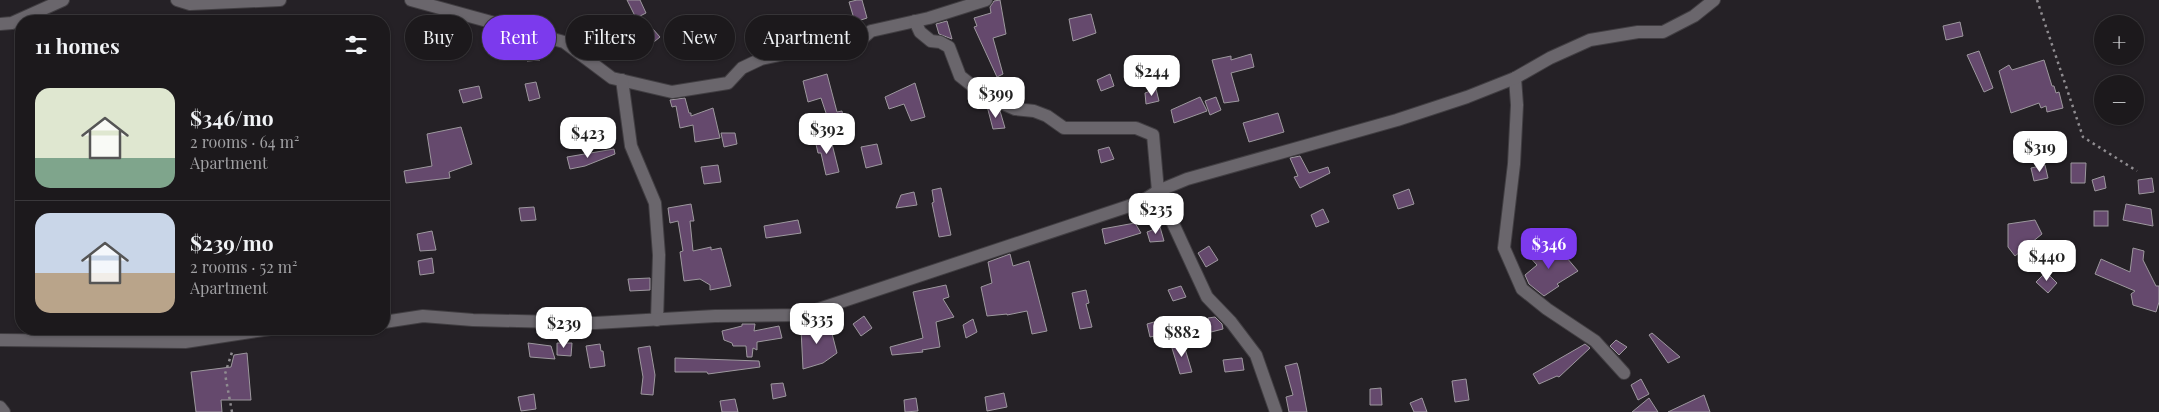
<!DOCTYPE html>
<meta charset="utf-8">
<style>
:root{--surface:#1c191c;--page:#292629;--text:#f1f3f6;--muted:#a0a0a3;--line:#3a383b;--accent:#7c3aed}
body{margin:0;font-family:"Playfair Display",serif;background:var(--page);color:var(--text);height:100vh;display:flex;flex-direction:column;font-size:19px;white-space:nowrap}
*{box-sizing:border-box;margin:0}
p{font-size:16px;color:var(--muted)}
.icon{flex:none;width:28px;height:28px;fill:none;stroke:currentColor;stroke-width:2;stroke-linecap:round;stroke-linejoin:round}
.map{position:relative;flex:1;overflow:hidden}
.side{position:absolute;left:15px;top:15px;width:375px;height:320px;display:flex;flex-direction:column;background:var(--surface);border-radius:20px;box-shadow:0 1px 4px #0004,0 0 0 1px var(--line)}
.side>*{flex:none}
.top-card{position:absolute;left:405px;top:15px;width:475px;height:45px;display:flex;gap:10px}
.controls{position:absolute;left:2094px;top:15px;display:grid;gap:10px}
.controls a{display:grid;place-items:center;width:50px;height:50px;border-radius:50%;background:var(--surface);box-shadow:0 1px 4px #0004,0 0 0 1px var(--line);font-size:25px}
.price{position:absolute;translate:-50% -42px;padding:0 11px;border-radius:10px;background:#fff;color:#222;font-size:16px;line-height:32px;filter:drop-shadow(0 1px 2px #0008)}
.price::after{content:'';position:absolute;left:50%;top:30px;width:15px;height:11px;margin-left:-8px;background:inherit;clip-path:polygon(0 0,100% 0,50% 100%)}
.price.current{background:var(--accent);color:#fff}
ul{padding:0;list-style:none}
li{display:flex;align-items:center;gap:15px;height:125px;padding:0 20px}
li+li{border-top:1px solid var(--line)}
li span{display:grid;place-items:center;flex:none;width:140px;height:100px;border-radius:15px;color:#555}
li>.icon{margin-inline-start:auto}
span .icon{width:60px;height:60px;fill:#fffc;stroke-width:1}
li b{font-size:21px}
h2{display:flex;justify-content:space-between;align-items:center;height:60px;padding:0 20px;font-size:21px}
.tag{padding:0 18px;border-radius:22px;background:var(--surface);box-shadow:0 1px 4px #0004,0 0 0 1px var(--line);font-size:18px;line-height:45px}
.tag.current{background:var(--accent);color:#fff}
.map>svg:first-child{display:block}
</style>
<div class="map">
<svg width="2159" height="412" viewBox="0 0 2159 412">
<rect width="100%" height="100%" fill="#252126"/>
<!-- building -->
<g fill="#65496d" stroke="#9d989e">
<polygon points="627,0 640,0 646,13 636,18"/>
<polygon points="857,0 862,0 867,18 855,22 849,2"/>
<polygon points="1000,0 1006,34 993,38 1003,74 997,77 974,27 977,26 974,18 991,13 990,7 994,1"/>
<polygon points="1091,14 1096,33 1073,41 1069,19"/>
<polygon points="947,21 952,39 939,34 936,24"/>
<polygon points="1960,22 1963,36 1946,40 1943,26"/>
<polygon points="652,28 660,37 649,46 623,57 622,54"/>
<polygon points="589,29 591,42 581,45 578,42 575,32"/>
<polygon points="536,45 540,60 527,61 523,47"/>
<polygon points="1979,51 1993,88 1984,92 1967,55"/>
<polygon points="1251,54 1254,67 1231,73 1239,101 1224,103 1212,60 1231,56 1231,60"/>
<polygon points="2044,60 2052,86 2054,86 2056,93 2059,92 2063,108 2047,112 2046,106 2041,108 2039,103 2011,113 1999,71 2009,65 2012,70"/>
<polygon points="1170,61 1172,77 1159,81 1157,64"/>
<polygon points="827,74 837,112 842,111 844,123 840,124 843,134 834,137 821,98 808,102 803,81"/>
<polygon points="1110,74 1114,86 1101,91 1097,80"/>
<polygon points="536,82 540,98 529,101 525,84"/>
<polygon points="915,83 925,117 911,121 904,104 889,109 885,97"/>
<polygon points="479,86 482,98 463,103 459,90"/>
<polygon points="1156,89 1159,101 1146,104 1145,93"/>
<polygon points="1200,97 1207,111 1174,123 1171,110"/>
<polygon points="1216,97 1221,110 1210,115 1205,101"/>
<polygon points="685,98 689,113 691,113 691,116 713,108 720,138 695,142 693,125 680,128 676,106 672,107 670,100"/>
<polygon points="987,106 1000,111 1005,128 993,129"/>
<polygon points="1278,113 1284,132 1249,142 1243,123"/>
<polygon points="461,127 472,164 449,172 450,178 406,183 404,171 432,166 427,134"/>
<polygon points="721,133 735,133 737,144 724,147"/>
<polygon points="830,136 839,172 826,175 821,153 818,153 815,140"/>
<polygon points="877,144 882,164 866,168 861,147"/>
<polygon points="1109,147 1114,159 1101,163 1098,150"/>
<polygon points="614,149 615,154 585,166 570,169 567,157"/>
<polygon points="1300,156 1309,173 1328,167 1330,173 1300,188 1294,177 1298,176 1290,158"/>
<polygon points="2071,163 2086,163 2085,183 2071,183"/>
<polygon points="718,165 721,182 704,184 701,167"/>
<polygon points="2045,165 2048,178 2034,181 2031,168"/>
<polygon points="2104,176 2106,188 2095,191 2092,180"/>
<polygon points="2152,178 2154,192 2139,194 2138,180"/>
<polygon points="941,188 951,235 939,237 932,203 934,202 932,190"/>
<polygon points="1409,189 1414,204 1398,209 1393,195"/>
<polygon points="914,192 917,205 896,208 901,195"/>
<polygon points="691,204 694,221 690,221 693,251 711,247 711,250 721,248 731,286 710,290 710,285 700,279 684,281 680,252 683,251 678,221 670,223 668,208"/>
<polygon points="2126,204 2151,209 2153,226 2123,220"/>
<polygon points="534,207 536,220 521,221 519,208"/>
<polygon points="1323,209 1329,222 1316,227 1311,215"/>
<rect x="2094" y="211" width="14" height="15"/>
<polygon points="798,220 801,233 766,238 764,226"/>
<polygon points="2035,220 2042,234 2015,256 2008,247 2008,224"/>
<polygon points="1135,223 1141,233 1105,244 1102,229"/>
<polygon points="1160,227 1164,241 1150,242 1147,232"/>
<polygon points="432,231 436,250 420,251 417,234"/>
<polygon points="1555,244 1578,271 1557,284 1559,286 1544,296 1529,284 1525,275 1537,265 1526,253 1535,246 1544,256"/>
<polygon points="1209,246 1218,260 1206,267 1198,253"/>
<polygon points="2133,248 2144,251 2143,260 2156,286 2159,286 2159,302 2156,312 2133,305 2131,294 2135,291 2095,274 2101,259 2130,272"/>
<polygon points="1010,254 1013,266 1029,261 1047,331 1032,334 1027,311 1007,315 1007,314 987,316 981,287 992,283 988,262"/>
<polygon points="432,258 434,273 420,275 418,261"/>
<polygon points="2046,272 2057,283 2048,293 2036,282"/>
<polygon points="650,278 650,290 630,291 628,279"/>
<polygon points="946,285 949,297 943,299 954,317 936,322 940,347 922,350 923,352 892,355 890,347 923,338 913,292"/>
<polygon points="1181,286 1186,297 1173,301 1168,290"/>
<polygon points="1086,290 1089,303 1086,304 1092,327 1080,329 1072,293"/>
<polygon points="864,316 872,328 861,336 853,324"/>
<polygon points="1215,317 1222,324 1223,329 1211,332 1208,318"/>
<polygon points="973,319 977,332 966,338 963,325"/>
<polygon points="1161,320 1164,334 1150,337 1147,324"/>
<polygon points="829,322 837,353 823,363 803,369 801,329 818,326 817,325"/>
<polygon points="742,324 755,324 754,331 779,326 782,338 757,342 757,350 753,348 752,357 747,357 746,346 733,346 732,343 724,340 722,331 742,326"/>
<polygon points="1652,333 1680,357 1668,363 1649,335"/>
<polygon points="1616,340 1627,347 1619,355 1610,346"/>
<polygon points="1183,342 1192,372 1180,374 1171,345"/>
<polygon points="528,343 551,346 555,359 530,357"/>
<polygon points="557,343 572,343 571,356 557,355"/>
<polygon points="600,344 601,351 603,351 605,366 590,368 586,346"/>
<polygon points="1585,344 1590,348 1559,377 1557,376 1539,384 1533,374"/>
<polygon points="650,346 655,375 653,395 641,394 643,377 638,348"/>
<polygon points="247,353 251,400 221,400 222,412 196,412 191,372 231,367 234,355"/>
<polygon points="675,358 759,361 760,367 708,374 707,372 675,372"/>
<polygon points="1242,358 1244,370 1225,372 1223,360"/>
<polygon points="1297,363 1299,370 1307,412 1289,412 1286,397 1293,395 1285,366"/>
<polygon points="1466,379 1469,400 1455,402 1452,381"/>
<polygon points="1641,379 1649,394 1638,400 1631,385"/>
<polygon points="783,383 786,396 773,399 771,384"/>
<polygon points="1381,388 1382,405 1370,405 1370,389"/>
<polygon points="1004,393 1007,407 987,411 985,397"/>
<polygon points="534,394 536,409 521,411 518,397"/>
<polygon points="1704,395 1710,412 1668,412"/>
<polygon points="916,398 918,411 905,412 904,400"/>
<polygon points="1422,398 1427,412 1414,412 1410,403"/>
<polygon points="1649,398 1658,412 1632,412"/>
<polygon points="735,399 738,412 722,412 720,401"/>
</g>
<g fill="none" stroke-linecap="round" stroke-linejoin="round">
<defs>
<g id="street">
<polyline points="177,0 190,4 280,0"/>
<polyline points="411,0 564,42 612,78 672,92 728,83 742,68 761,59 803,50 817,49 827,53 841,52 856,44 871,31 929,18 986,0"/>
<polyline points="915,21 920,32 931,41 940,42 949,47 960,76 984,95 1015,109 1034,111 1047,116 1064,128 1136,128 1153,135 1158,191 1207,297 1231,322 1256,355 1276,412"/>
<polyline points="0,24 12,23 63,0"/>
<polyline points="1515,78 1517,105 1514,164 1504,248 1522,289 1547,309 1595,341 1624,373"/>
<polyline points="622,80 631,146 655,203 659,255 657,320"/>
<polyline points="384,322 423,316 473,320 595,323 715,316 801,315 1141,202 1158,191 1187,179 1397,120 1467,97 1515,78 1550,58 1590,40 1638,32 1663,32 1694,16 1714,0"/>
<polyline points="0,340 185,342 270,329"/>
<polyline points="0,407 4,412"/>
</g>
</defs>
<!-- street casing -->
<use href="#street" stroke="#413e42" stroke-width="14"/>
<!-- path -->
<g stroke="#8f8c90" stroke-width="2.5" stroke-dasharray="2.5 4" stroke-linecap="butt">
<polyline points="2037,0 2083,137 2137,171"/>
<polyline points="232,412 225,374 233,349"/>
</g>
<!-- street -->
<use href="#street" stroke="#6a666c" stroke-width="12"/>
</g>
</svg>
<div class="controls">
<a>+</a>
<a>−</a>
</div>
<b class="price" style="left:1152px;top:97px">$244</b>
<b class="price" style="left:996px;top:119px">$399</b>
<b class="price" style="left:827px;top:155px">$392</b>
<b class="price" style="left:588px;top:159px">$423</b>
<b class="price" style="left:2040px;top:173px">$319</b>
<b class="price" style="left:1156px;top:235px">$235</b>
<b class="price current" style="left:1549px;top:270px">$346</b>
<b class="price" style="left:2047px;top:282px">$440</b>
<b class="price" style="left:817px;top:345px">$335</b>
<b class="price" style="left:564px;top:349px">$239</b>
<b class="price" style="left:1182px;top:358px">$882</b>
<div class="top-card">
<a class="tag">Buy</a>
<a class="tag current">Rent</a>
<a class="tag">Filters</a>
<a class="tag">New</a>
<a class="tag">Apartment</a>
</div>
<section class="side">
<h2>11 homes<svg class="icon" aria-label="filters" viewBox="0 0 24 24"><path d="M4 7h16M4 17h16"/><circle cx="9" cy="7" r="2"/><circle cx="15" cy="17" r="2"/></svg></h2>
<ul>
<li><span style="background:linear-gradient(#dfe7d0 70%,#7fa58c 0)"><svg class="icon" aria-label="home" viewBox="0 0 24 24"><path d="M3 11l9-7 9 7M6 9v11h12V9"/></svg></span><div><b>$346/mo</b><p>2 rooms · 64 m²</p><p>Apartment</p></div></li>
<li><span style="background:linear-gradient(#c9d6e8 60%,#b9a48a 0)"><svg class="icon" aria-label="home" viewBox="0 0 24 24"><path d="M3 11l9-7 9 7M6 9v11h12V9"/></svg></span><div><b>$239/mo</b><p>2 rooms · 52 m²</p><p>Apartment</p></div></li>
</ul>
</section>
</div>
